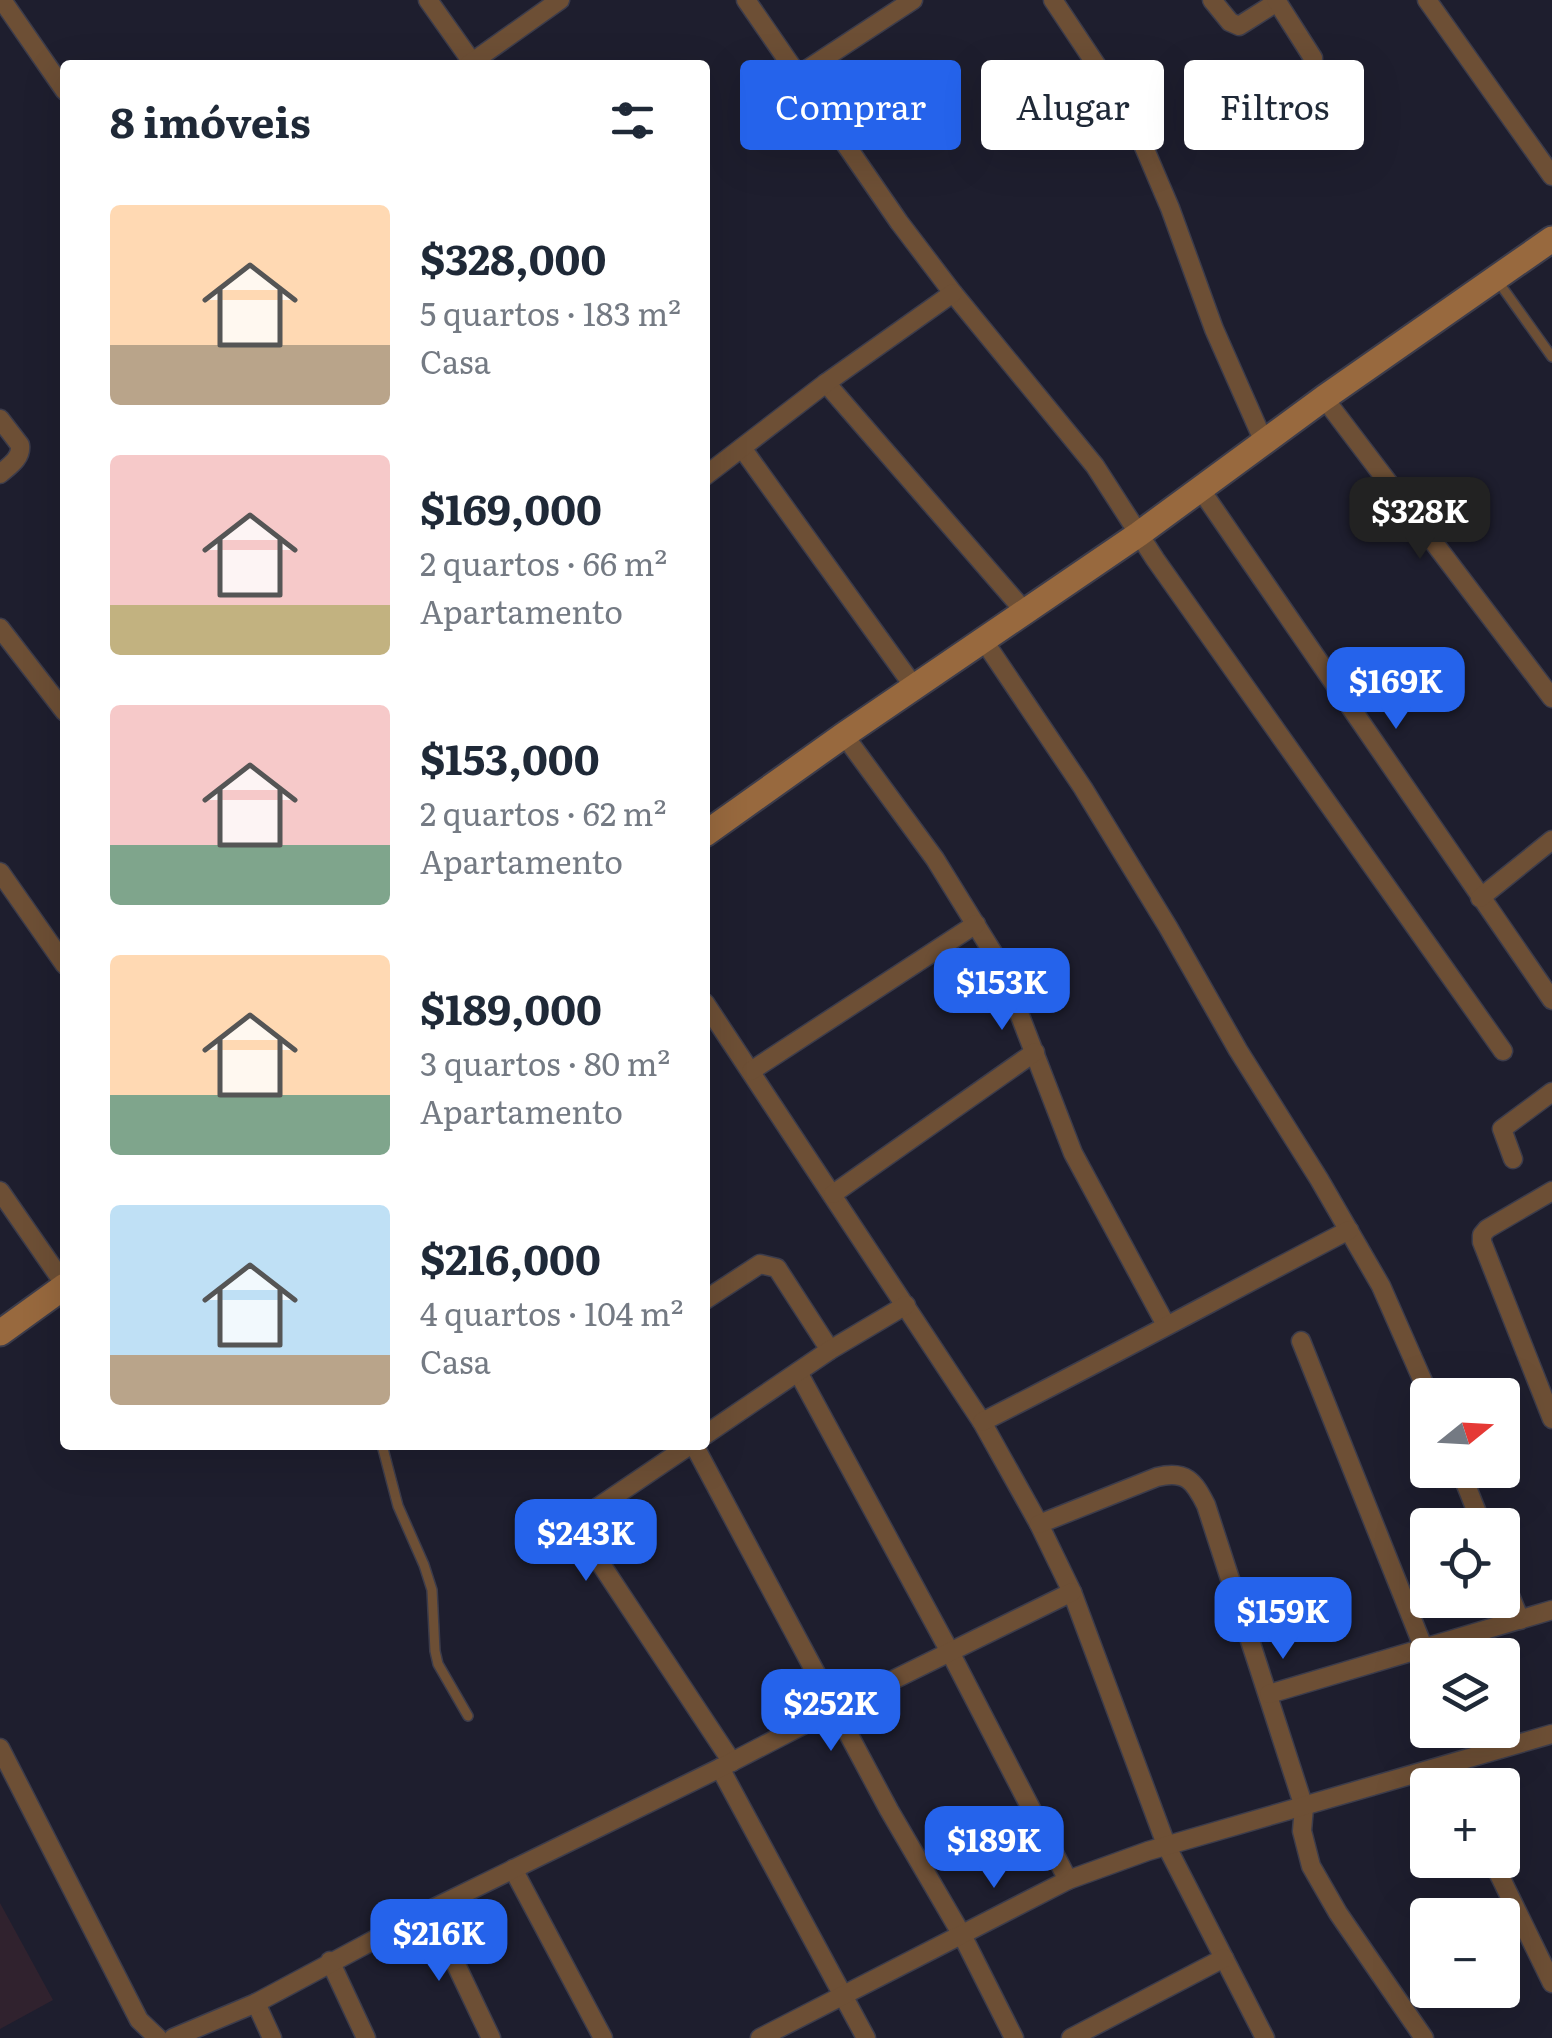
<!DOCTYPE html>
<html lang="pt">
<meta charset="utf-8">
<style>
:root{--surface:#fff;--page:#f6f6f7;--text:#1f2937;--muted:#747a83;--accent:#2563eb}
body{margin:0;font-family:Literata,serif;background:var(--page);color:var(--text);height:100vh;display:flex;flex-direction:column;font-size:38px;white-space:nowrap}
*{box-sizing:border-box;margin:0}
p{font-size:32px;color:var(--muted)}
.icon{flex:none;width:55px;height:55px;fill:none;stroke:currentColor;stroke-width:2;stroke-linecap:round;stroke-linejoin:round}
.map{position:relative;flex:1;overflow:hidden}
.details{position:absolute;left:60px;top:60px;width:650px;height:1390px;display:flex;flex-direction:column;background:var(--surface);border-radius:10px;box-shadow:0 10px 40px #0002}
.details>*{flex:none}
.top-card{position:absolute;left:740px;top:60px;width:660px;height:90px;display:flex;gap:20px}
.needle{width:65px;rotate:72deg}
.tools{position:absolute;left:1410px;top:1378px;display:grid;gap:20px}
.tools a{display:grid;place-items:center;width:110px;height:110px;border-radius:10px;background:var(--surface);box-shadow:0 10px 40px #0002;font-size:50px}
.price{position:absolute;translate:-50% -85px;padding:0 22px;border-radius:20px;background:var(--accent);color:#fff;font-size:32px;line-height:65px;filter:drop-shadow(0 2px 5px #0008)}
.price::after{content:'';position:absolute;left:50%;top:60px;width:30px;height:22px;margin-left:-15px;background:inherit;clip-path:polygon(0 0,100% 0,50% 100%)}
.price.current{background:#222;color:#fff}
ul{padding:0;list-style:none}
li{display:flex;align-items:center;gap:30px;height:250px;padding:0 50px}
li span{display:grid;place-items:center;flex:none;width:280px;height:200px;border-radius:10px;color:#555}
li>.icon{margin-inline-start:auto}
span .icon{width:120px;height:120px;fill:#fffc;stroke-width:1}
li b{font-size:42px}
h2{display:flex;justify-content:space-between;align-items:center;height:120px;padding:0 50px;font-size:42px}
.tag{padding:0 35px;border-radius:10px;background:var(--surface);box-shadow:0 10px 40px #0002;font-size:35px;line-height:90px}
.tag.current{background:var(--accent);color:#fff}
.map>svg:first-child{display:block}
</style>
<div class="map">
<svg width="1552" height="2038" viewBox="0 0 1552 2038">
<rect width="100%" height="100%" fill="#1e1e2e"/>
<!-- industrial -->
<polygon fill="#30222e" points="0,1903 53,2000 0,2029"/>
<g fill="none" stroke-linecap="round" stroke-linejoin="round">
<defs>
<g id="lane">
<polyline points="1497,280 1552,357"/>
<polyline points="382,1445 398,1506 424,1565 432,1590 435,1651 438,1664 468,1716"/>
</g>
<g id="street">
<polyline points="2,0 65,91"/>
<polyline points="428,0 472,62"/>
<polyline points="746,0 899,222 953,293 1095,466 1155,559 1503,1051"/>
<polyline points="1053,0 1113,90 1141,140 1170,208 1214,329 1264,442"/>
<polyline points="1212,0 1230,22 1239,26 1277,2"/>
<polyline points="1276,0 1313,58"/>
<polyline points="1427,0 1552,176"/>
<polyline points="468,65 560,0"/>
<polyline points="797,76 913,0"/>
<polyline points="826,383 1026,613"/>
<polyline points="1324,398 1552,698"/>
<path d="M0,419L20,445C22,458 9,466 0,474"/>
<polyline points="742,448 915,688"/>
<polyline points="705,476 826,383 953,293"/>
<polyline points="1201,490 1552,1000"/>
<polyline points="0,628 65,712"/>
<polyline points="984,641 1083,788 1168,927 1238,1050 1319,1179 1381,1286 1429,1395"/>
<polyline points="844,735 935,859 1000,964 1073,1153 1166,1325"/>
<polyline points="0,872 65,965"/>
<polyline points="1480,898 1552,840"/>
<polyline points="705,1003 982,1422 1039,1524 1072,1592 1167,1847 1265,2038"/>
<polyline points="751,1071 976,924"/>
<polyline points="1513,1159 1502,1129 1552,1092"/>
<polyline points="0,1191 65,1285"/>
<polyline points="1552,1191 1487,1229 1482,1235 1482,1242 1552,1419"/>
<polyline points="833,1194 1035,1052"/>
<polyline points="705,1300 760,1264 777,1268 830,1350"/>
<polyline points="1301,1341 1424,1649"/>
<polyline points="798,1372 950,1652 1068,1880"/>
<path d="M982,1422C1105,1360 1226,1294 1349,1230"/>
<polyline points="705,1435 830,1350 906,1305"/>
<polyline points="690,1445 582,1518 579,1524 579,1531 732,1762"/>
<polyline points="694,1445 889,1810 962,1935 1014,2038"/>
<polyline points="1460,1470 1482,1525"/>
<path d="M1039,1524L1157,1477C1186,1470 1194,1481 1206,1505L1304,1807L1302,1831L1311,1866L1338,1913L1424,2038"/>
<polyline points="1502,1576 1520,1620"/>
<polyline points="1269,1694 1552,1610"/>
<polyline points="0,1748 139,2020 158,2038"/>
<polyline points="1448,1765 1457,1785"/>
<polyline points="720,1768 866,2038"/>
<polyline points="1492,1860 1552,1983"/>
<polyline points="513,1869 603,2038"/>
<polyline points="430,1910 491,2038"/>
<polyline points="330,1961 366,2038"/>
<polyline points="256,2003 272,2038"/>
<polyline points="173,2038 256,2003 430,1910 720,1768 834,1709 1072,1592"/>
<polyline points="760,2038 1068,1880 1148,1851 1552,1734"/>
<polyline points="1071,2038 1224,1958"/>
</g>
<g id="secondary">
<polyline points="705,834 844,735 1139,534 1324,398 1552,239"/>
<polyline points="0,1333 65,1286"/>
</g>
</defs>
<!-- lane casing -->
<use href="#lane" stroke="#3c3c4b" stroke-width="12"/>
<!-- street casing -->
<use href="#street" stroke="#3c3c4b" stroke-width="21"/>
<!-- secondary casing -->
<use href="#secondary" stroke="#3c3c4b" stroke-width="29"/>
<!-- lane -->
<use href="#lane" stroke="#6d4f35" stroke-width="9"/>
<!-- street -->
<use href="#street" stroke="#6d4f35" stroke-width="18"/>
<!-- secondary -->
<use href="#secondary" stroke="#98693e" stroke-width="25"/>
</g>
</svg>
<div class="tools">
<a><svg class="needle" viewBox="-14 -14 28 28"><path d="M0-13l5 13h-10z" fill="#e53935"/><path d="M0 13l5-13h-10z" fill="#747a83"/></svg></a>
<a><svg class="icon" aria-label="locate" viewBox="0 0 24 24"><circle cx="12" cy="12" r="6"/><path d="M12 2v4M12 18v4M2 12h4M18 12h4"/></svg></a>
<a><svg class="icon" aria-label="layers" viewBox="0 0 24 24"><path d="M12 4l9 5-9 5-9-5zM3 14l9 5 9-5"/></svg></a>
<a>+</a>
<a>−</a>
</div>
<b class="price current" style="left:1420px;top:562px">$328K</b>
<b class="price" style="left:1396px;top:732px">$169K</b>
<b class="price" style="left:1002px;top:1033px">$153K</b>
<b class="price" style="left:586px;top:1584px">$243K</b>
<b class="price" style="left:1283px;top:1662px">$159K</b>
<b class="price" style="left:831px;top:1754px">$252K</b>
<b class="price" style="left:994px;top:1891px">$189K</b>
<b class="price" style="left:439px;top:1984px">$216K</b>
<div class="top-card">
<a class="tag current">Comprar</a>
<a class="tag">Alugar</a>
<a class="tag">Filtros</a>
</div>
<section class="details">
<h2>8 imóveis<svg class="icon" aria-label="filters" viewBox="0 0 24 24"><path d="M4 7h16M4 17h16"/><circle cx="9" cy="7" r="2"/><circle cx="15" cy="17" r="2"/></svg></h2>
<ul>
<li><span style="background:linear-gradient(#ffd9b3 70%,#b9a48a 0)"><svg class="icon" aria-label="home" viewBox="0 0 24 24"><path d="M3 11l9-7 9 7M6 9v11h12V9"/></svg></span><div><b>$328,000</b><p>5 quartos · 183 m²</p><p>Casa</p></div></li>
<li><span style="background:linear-gradient(#f6c9c9 75%,#c2b280 0)"><svg class="icon" aria-label="home" viewBox="0 0 24 24"><path d="M3 11l9-7 9 7M6 9v11h12V9"/></svg></span><div><b>$169,000</b><p>2 quartos · 66 m²</p><p>Apartamento</p></div></li>
<li><span style="background:linear-gradient(#f6c9c9 70%,#7fa58c 0)"><svg class="icon" aria-label="home" viewBox="0 0 24 24"><path d="M3 11l9-7 9 7M6 9v11h12V9"/></svg></span><div><b>$153,000</b><p>2 quartos · 62 m²</p><p>Apartamento</p></div></li>
<li><span style="background:linear-gradient(#ffd9b3 70%,#7fa58c 0)"><svg class="icon" aria-label="home" viewBox="0 0 24 24"><path d="M3 11l9-7 9 7M6 9v11h12V9"/></svg></span><div><b>$189,000</b><p>3 quartos · 80 m²</p><p>Apartamento</p></div></li>
<li><span style="background:linear-gradient(#bfe0f5 75%,#b9a48a 0)"><svg class="icon" aria-label="home" viewBox="0 0 24 24"><path d="M3 11l9-7 9 7M6 9v11h12V9"/></svg></span><div><b>$216,000</b><p>4 quartos · 104 m²</p><p>Casa</p></div></li>
</ul>
</section>
</div>
